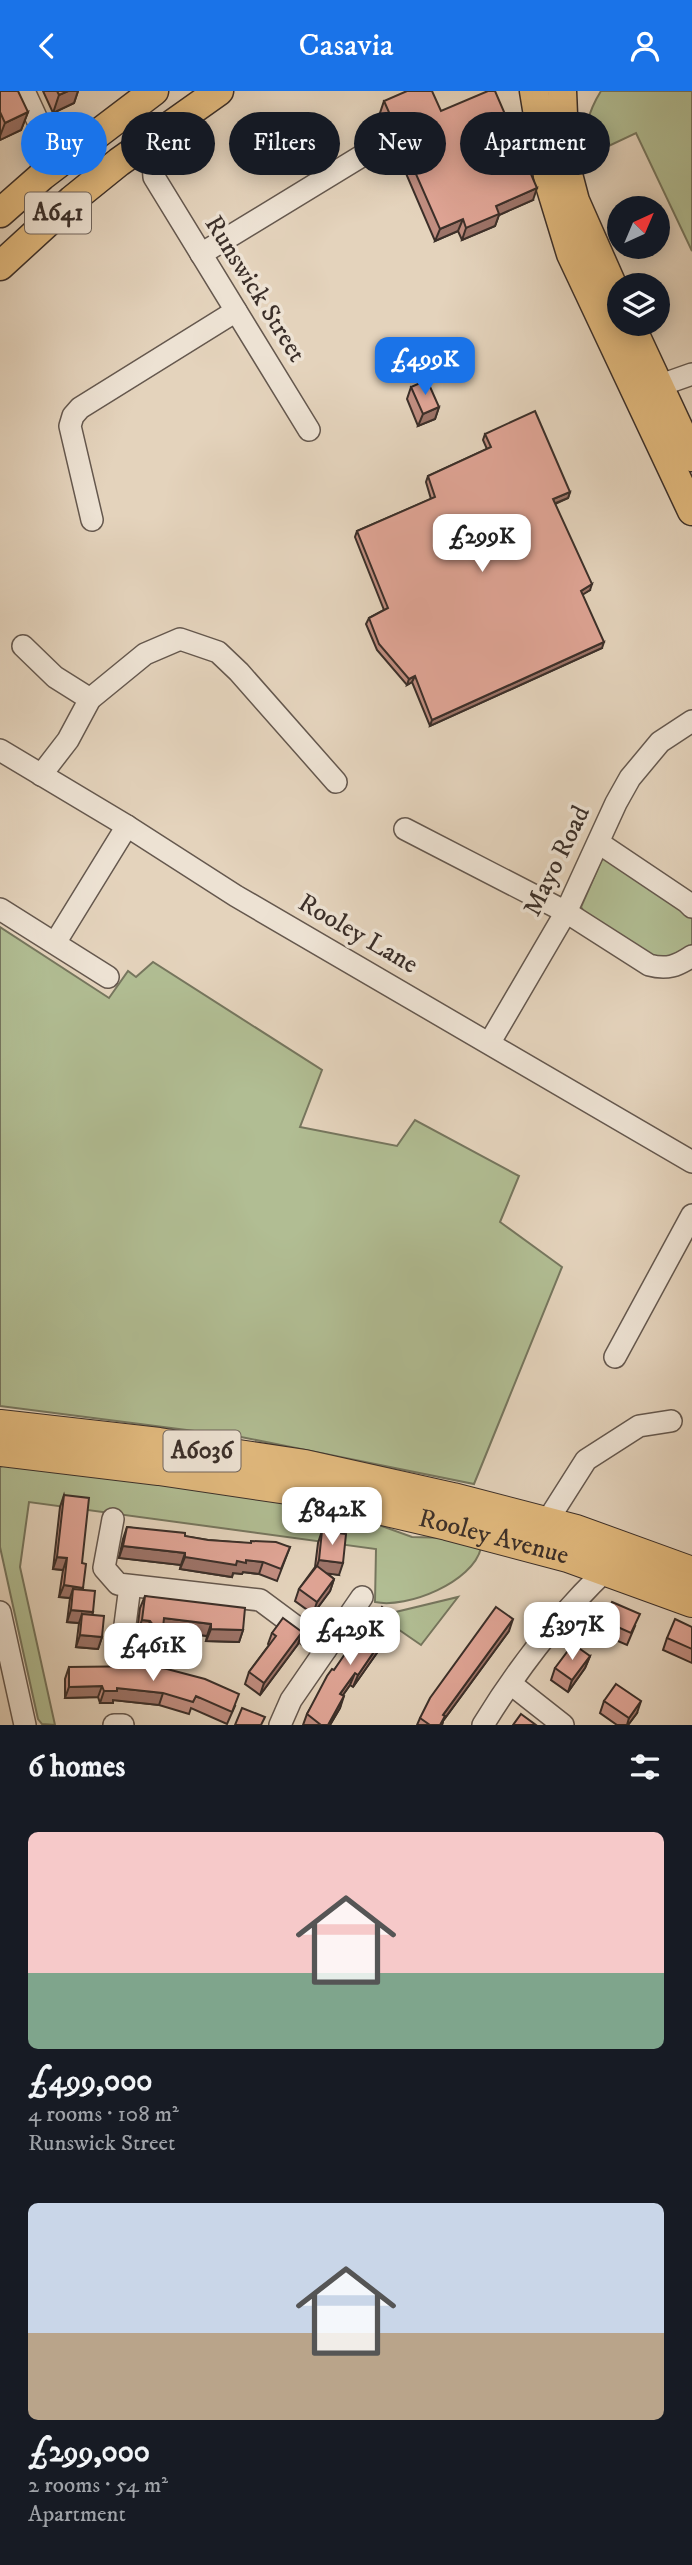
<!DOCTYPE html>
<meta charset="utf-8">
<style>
:root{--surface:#171b24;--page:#20242c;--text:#f1f3f6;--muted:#9ea1a6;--accent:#1a73e8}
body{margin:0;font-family:"IM FELL DW Pica",serif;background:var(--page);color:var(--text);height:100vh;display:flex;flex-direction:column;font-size:26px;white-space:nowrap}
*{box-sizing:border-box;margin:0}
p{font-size:23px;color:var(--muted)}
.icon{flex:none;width:38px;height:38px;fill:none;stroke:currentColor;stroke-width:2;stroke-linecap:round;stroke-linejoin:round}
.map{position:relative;height:1634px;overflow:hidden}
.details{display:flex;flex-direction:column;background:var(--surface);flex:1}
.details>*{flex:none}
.hud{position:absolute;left:21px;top:21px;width:651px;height:63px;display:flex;gap:14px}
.needle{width:46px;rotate:44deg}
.tools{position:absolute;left:607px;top:105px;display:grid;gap:14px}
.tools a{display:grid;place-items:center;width:63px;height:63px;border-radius:50%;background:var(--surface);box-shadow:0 4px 18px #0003;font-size:35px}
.price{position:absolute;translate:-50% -60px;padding:0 16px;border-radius:14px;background:#fff;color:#222;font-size:23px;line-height:46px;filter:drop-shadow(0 2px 4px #0008)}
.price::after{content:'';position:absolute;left:50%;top:42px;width:21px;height:16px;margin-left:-10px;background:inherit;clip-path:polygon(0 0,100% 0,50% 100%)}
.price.current{background:var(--accent);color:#fff}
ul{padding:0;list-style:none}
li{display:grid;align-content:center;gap:14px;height:371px;padding:0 28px}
li span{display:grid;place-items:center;height:217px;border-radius:10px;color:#555}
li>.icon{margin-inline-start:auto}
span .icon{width:126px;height:126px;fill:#fffc;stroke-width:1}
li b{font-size:30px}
h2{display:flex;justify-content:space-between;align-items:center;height:84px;padding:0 28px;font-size:30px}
.chip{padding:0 24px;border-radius:32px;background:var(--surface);box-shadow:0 4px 18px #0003;font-size:24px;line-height:63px}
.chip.current{background:var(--accent);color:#fff}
header{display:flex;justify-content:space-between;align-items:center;height:91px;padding:0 28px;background:var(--accent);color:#fff;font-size:32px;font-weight:600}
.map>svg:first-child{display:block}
</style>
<header><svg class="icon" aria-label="back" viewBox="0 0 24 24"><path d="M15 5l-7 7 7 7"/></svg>Casavia<svg class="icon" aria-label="person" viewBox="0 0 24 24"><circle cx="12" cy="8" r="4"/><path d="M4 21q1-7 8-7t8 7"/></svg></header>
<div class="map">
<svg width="692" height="1634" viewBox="0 0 692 1634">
<rect width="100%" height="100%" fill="#e4d3bc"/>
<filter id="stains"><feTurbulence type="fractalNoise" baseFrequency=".00286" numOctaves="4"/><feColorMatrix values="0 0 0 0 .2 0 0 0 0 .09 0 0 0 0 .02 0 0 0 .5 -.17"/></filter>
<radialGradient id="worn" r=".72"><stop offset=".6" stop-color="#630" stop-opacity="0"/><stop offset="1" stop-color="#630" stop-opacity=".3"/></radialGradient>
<!-- green -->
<g fill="#b1bd93" stroke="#76765e" stroke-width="2">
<path d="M601,0H692V160L636,42L581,68C584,42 587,22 601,0Z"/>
<polygon points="609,767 692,824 692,853 689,857 658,870 585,822 581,816 602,768"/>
<polygon points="0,836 109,907 128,880 136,886 153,871 322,979 300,1036 397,1055 415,1029 519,1085 500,1131 562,1176 474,1393 241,1346 0,1315"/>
<path d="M4,1374L232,1401L354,1425L412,1446L450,1447L481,1457C473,1491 407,1518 375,1511L376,1458L29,1411L20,1476L55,1634L42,1633L38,1628L0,1456V1376Z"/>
<polygon points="458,1506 421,1554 379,1525"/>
</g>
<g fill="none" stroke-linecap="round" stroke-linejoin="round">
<defs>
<g id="minor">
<polyline points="24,0 41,37 42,85"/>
<polyline points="41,37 55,45 86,52"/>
<polyline points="151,48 154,86 309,339"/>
<polyline points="201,163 365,63"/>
<polyline points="658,295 692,283"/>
<polyline points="92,429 70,335 73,325 80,317 236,220"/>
<polyline points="23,555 55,586 90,608"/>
<polyline points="0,659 127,735 236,805 692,1071"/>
<polyline points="41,684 68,649 90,608 145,563 180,548 218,561 239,581 336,691"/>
<path d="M405,738L566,821L649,874C667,879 677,875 692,865"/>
<polyline points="599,752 687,811 692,816"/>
<polyline points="0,818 108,886"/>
<polyline points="55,852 127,735"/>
<polyline points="490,951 566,821 616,712 630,687 660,651 692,630"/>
<polyline points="615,1266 692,1124"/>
<polyline points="113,1428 104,1477 118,1493 260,1509 326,1558"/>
<polyline points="546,1432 586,1369 639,1335 671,1330"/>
<polyline points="0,1521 25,1634"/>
<polyline points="123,1549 130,1495"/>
<polyline points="511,1593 563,1634"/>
<polyline points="114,1634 123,1634"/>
<polyline points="280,1634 291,1609 362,1506"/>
<path d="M483,1634C518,1577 558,1525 606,1479"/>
</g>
<g id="major">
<polyline points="534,0 549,91 571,163 692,420"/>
<polyline points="562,0 565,72 575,110 620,212"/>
<polyline points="0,122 42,85 154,0"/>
<polyline points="0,175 72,109 119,71 219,0"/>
<polyline points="630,233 692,366"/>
</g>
<g id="highway">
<polyline points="0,1335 159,1353 305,1375 453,1408 576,1440 692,1482"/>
<path id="s1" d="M0,1359L159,1378L301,1399L447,1433L568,1465L692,1510"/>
</g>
</defs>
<!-- minor casing -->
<use href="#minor" stroke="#65584e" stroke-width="24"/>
<!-- major casing -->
<use href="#major" stroke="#3b2f29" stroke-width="31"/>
<!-- highway casing -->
<use href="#highway" stroke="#3b2f29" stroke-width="34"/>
<!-- minor -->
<use href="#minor" stroke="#ede2d3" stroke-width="21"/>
<!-- major -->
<use href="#major" stroke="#e2ba7e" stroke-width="28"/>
<!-- highway -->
<use href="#highway" stroke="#e2ba7e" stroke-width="32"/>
</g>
<!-- wall -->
<g fill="#c18e81" stroke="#3b2f29" stroke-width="2">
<polygon points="0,0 28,21 21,39 0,49"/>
<polygon points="43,0 78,0 74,12 53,22"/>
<polygon points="384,10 441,20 533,109 499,124 495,135 462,149 458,140 435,150 380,22"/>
<polygon points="411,296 439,316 435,328 418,335 407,308"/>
<polygon points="485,343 570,401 568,407 555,413 590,499 582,503 602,557 430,635 412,591 407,594 377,559 366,533 369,527 384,519 355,446 357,440 431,408 426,391 428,385 487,358 483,349"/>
<polygon points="64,1404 82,1472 83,1497 82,1499 93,1521 92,1524 102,1546 98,1558 76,1556 79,1532 67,1531 70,1507 59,1506 63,1479 53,1478 60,1416"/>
<polygon points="127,1436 208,1449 290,1456 277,1490 259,1483 243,1481 242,1483 233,1482 232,1486 180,1478 181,1474 119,1467 123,1448"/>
<polygon points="322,1440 339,1484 327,1482 334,1488 330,1500 313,1523 295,1510 299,1498 315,1476 318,1452"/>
<polygon points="145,1505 243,1539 239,1551 206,1550 207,1545 163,1540 162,1546 157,1558 146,1542 137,1541 140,1517"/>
<polygon points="604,1530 635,1535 627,1554 599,1542"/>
<polygon points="692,1536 692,1572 663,1559 667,1547"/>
<polygon points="367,1537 393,1539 353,1596 350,1594 343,1604 340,1617 330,1634 303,1634 307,1623 334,1579"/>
<polygon points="509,1540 443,1630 442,1634 417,1634 420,1627"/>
<polygon points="302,1541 298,1553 260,1604 245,1593 249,1581 269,1554 268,1553 272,1542"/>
<polygon points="590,1565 585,1577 568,1601 551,1589 555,1577"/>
<polygon points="69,1576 235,1615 227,1633 191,1617 189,1623 159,1614 113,1609 113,1612 100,1612 98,1606 65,1607 65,1588"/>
<polygon points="604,1610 637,1622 628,1634 617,1634 600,1622"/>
</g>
<!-- shaded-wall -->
<g fill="#9d7469" stroke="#3b2f29" stroke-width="2">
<polygon points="68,0 78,0 74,12 53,22 59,4"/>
<polygon points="28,21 21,39 0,49 0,45 5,32"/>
<polygon points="537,97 533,109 499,124 495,135 462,149 466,137 496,115"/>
<polygon points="463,128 458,140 435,150 440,138"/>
<polygon points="439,316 435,328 418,335 423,323"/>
<polygon points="570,401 568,407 551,414 553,408"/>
<polygon points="592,493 590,499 579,506 581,500"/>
<polygon points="604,551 602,557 430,635 432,629"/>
<polygon points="415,585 412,591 407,594 409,588"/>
<polygon points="123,1455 185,1462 181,1474 119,1467"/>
<polygon points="57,1466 67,1467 63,1479 53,1478"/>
<polygon points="185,1466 237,1470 246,1469 263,1471 259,1483 243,1481 242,1483 233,1482 232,1486 180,1478"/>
<polygon points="319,1469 343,1472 339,1484 315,1481"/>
<polygon points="334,1488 330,1500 313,1523 317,1511"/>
<polygon points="64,1494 83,1497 79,1508 73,1498 70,1507 59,1506"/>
<polygon points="71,1519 93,1521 89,1533 82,1523 79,1532 67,1531"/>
<polygon points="164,1527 211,1533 207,1545 160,1539"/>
<polygon points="397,1527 393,1539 353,1596 358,1584"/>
<polygon points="513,1528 509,1540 443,1630 442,1634 439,1634 443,1624"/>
<polygon points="142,1529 150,1530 146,1542 137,1541"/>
<polygon points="211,1538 243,1539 239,1551 206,1550"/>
<polygon points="302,1541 298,1553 260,1604 264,1592"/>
<polygon points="80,1544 102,1546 98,1558 76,1556"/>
<polygon points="590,1565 585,1577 568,1601 572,1589"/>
<polygon points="355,1582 350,1594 336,1614 340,1603"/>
<polygon points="102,1595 98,1606 65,1607 69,1596"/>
<polygon points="117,1597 163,1602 159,1614 113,1609 113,1612 100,1612 104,1600"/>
<polygon points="344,1605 340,1617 330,1634 328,1634"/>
<polygon points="641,1610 637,1622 628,1634 627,1634 629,1627"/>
</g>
<!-- building -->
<g fill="#e0a596" stroke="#3b2f29" stroke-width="2">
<polygon points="0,0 18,0 28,21 5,32 0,21"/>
<polygon points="57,0 68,0 59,4"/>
<polygon points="407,0 432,0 441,20 488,0 495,0 537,97 496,115 499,123 466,137 463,128 440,138 384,10"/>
<polygon points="427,289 439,316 423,323 411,296"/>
<polygon points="535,320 570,401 553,408 592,493 581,500 604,551 432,629 415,585 409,588 379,553 369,527 388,517 357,440 435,406 428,385 491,356 485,343"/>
<polygon points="64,1404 89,1407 82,1472 86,1473 83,1497 64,1494 67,1467 57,1466"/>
<polygon points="127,1436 185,1442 185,1445 208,1449 251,1452 251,1450 276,1451 290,1456 281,1478 263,1471 246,1469 246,1472 237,1470 236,1474 185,1466 185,1462 123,1455"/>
<polygon points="322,1440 346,1443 343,1472 319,1469"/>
<polygon points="317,1475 334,1488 317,1511 299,1498"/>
<polygon points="73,1498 95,1500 93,1521 71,1519"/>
<polygon points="145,1505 245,1517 243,1539 211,1538 211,1533 164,1527 162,1546 150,1530 142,1529"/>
<polygon points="612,1511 640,1523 631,1542 604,1530"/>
<polygon points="382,1516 397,1527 358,1584 355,1582 340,1603 344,1605 328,1634 321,1634 307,1623 327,1585 332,1578 334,1579 364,1535 367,1537"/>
<polygon points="496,1516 513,1528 443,1624 445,1625 440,1634 430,1634 420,1627 430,1607"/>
<polygon points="82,1523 104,1525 102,1546 80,1544"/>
<polygon points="283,1527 302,1541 264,1592 249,1581 276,1545 272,1542"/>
<polygon points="675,1528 692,1536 692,1558 667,1547"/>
<polygon points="573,1553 590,1565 572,1589 555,1577"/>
<polygon points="149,1575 167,1578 205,1588 239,1603 232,1621 196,1605 193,1611 163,1602 117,1597 117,1600 104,1600 102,1595 69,1596 69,1576"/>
<polygon points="616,1593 641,1610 629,1627 604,1610"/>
<polygon points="242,1617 265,1626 261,1634 235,1634"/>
<polygon points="521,1623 536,1634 513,1634"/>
</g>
<g text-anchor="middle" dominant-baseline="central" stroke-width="7" stroke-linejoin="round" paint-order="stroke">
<!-- shield labels -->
<g fill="#ede2d3" stroke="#70655c" stroke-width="2">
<rect x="25" y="101.5" width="66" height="41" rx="5"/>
<rect x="163.5" y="1339.5" width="77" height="41" rx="5"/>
</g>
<g font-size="24" font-weight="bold" fill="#3b2f29">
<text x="58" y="122">A641</text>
<text x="202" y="1360">A6036</text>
</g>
<!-- street labels -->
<g font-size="26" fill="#3b2f29" stroke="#ede2d3">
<text transform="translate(255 198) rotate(58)">Runswick Street</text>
<text transform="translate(557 770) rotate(-64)">Mayo Road</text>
<text transform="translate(358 843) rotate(30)">Rooley Lane</text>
<text stroke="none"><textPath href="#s1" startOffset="502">Rooley Avenue</textPath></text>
</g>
</g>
<rect width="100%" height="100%" filter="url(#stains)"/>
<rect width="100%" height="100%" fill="url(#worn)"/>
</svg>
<div class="tools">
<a><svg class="needle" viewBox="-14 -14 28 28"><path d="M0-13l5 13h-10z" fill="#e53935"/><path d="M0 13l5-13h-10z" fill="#9ea1a6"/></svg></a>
<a><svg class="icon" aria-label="layers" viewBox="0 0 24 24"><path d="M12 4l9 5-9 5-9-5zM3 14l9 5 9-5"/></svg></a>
</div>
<b class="price current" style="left:425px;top:306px">£499K</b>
<b class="price" style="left:482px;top:483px">£299K</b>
<b class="price" style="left:332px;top:1456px">£842K</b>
<b class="price" style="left:572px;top:1571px">£397K</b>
<b class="price" style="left:350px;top:1576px">£429K</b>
<b class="price" style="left:153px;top:1592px">£461K</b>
<div class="hud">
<a class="chip current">Buy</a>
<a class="chip">Rent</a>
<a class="chip">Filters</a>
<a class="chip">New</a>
<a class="chip">Apartment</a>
</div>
</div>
<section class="details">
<h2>6 homes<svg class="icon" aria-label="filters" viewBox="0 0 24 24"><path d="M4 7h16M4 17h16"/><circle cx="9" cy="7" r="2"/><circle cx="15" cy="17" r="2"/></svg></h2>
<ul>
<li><span style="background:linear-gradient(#f6c9c9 65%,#7fa58c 0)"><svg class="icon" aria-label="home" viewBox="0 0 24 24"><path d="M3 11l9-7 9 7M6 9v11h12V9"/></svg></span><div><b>£499,000</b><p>4 rooms · 108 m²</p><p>Runswick Street</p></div></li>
<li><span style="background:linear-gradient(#c9d6e8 60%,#b9a48a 0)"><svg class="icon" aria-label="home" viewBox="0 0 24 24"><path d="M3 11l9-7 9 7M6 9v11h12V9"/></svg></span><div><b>£299,000</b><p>2 rooms · 54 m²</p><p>Apartment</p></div></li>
</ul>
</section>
